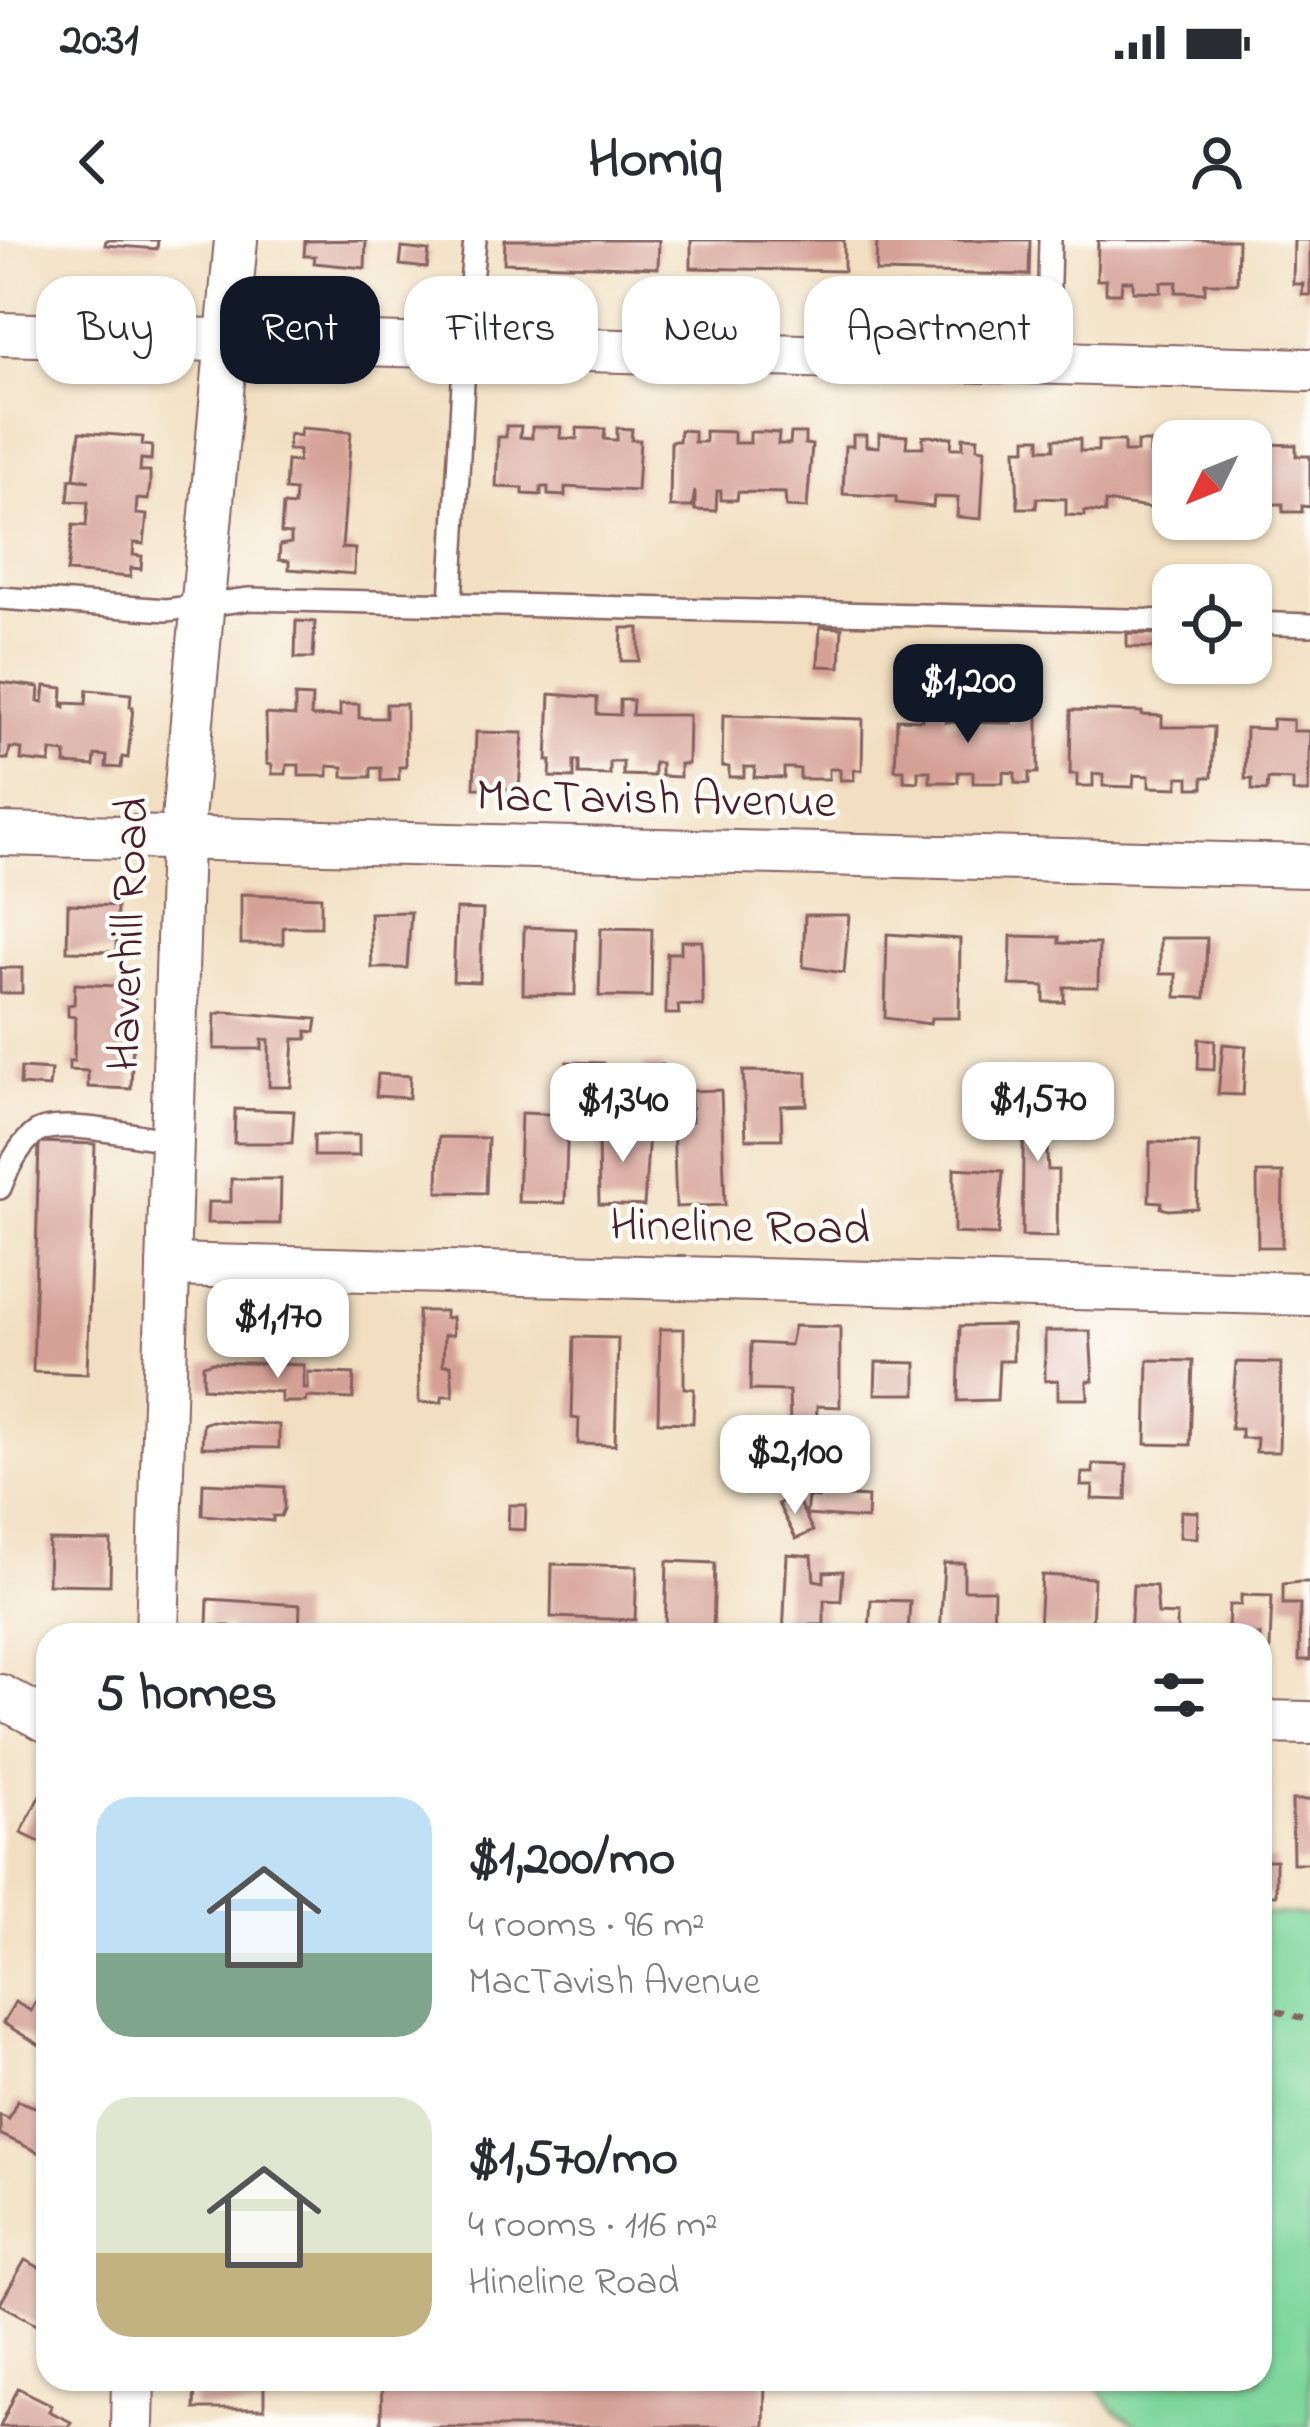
<!DOCTYPE html>
<meta charset="utf-8">
<style>
:root{--surface:#fff;--page:#f7f7f7;--text:#2b2b33;--muted:#7c7c81;--accent:#111827}
body{margin:0;font-family:"Indie Flower",sans-serif;background:var(--page);color:var(--text);height:100vh;display:flex;flex-direction:column;font-size:45px;white-space:nowrap}
*{box-sizing:border-box;margin:0}
p{font-size:39px;color:var(--muted)}
.icon{flex:none;width:66px;height:66px;fill:none;stroke:currentColor;stroke-width:2;stroke-linecap:round;stroke-linejoin:round}
.map{position:relative;flex:1;overflow:hidden}
.drawer{position:absolute;left:36px;top:1383px;width:1236px;height:768px;display:flex;flex-direction:column;background:var(--surface);border-radius:36px;box-shadow:0 3px 9px #0004}
.drawer>*{flex:none}
.top-card{position:absolute;left:36px;top:36px;width:1239px;height:108px;display:flex;gap:24px}
.needle{width:78px;rotate:227deg}
.fabs{position:absolute;left:1152px;top:180px;display:grid;gap:24px}
.fabs a{display:grid;place-items:center;width:120px;height:120px;border-radius:24px;background:var(--surface);box-shadow:0 3px 9px #0004;font-size:60px}
.price{position:absolute;translate:-50% -102px;padding:0 27px;border-radius:24px;background:#fff;color:#222;font-size:39px;line-height:78px;filter:drop-shadow(0 3px 6px #0008)}
.price::after{content:'';position:absolute;left:50%;top:72px;width:36px;height:27px;margin-left:-18px;background:inherit;clip-path:polygon(0 0,100% 0,50% 100%)}
.price.selected{background:var(--accent);color:#fff}
ul{padding:0;list-style:none}
li{display:flex;align-items:center;gap:36px;height:300px;padding:0 60px}
li span{display:grid;place-items:center;flex:none;width:336px;height:240px;border-radius:36px;color:#555}
li>.icon{margin-inline-start:auto}
span .icon{width:144px;height:144px;fill:#fffc;stroke-width:1}
li b{font-size:51px}
h2{display:flex;justify-content:space-between;align-items:center;height:144px;padding:0 60px;font-size:51px}
.pill{padding:0 42px;border-radius:36px;background:var(--surface);box-shadow:0 3px 9px #0004;font-size:42px;line-height:108px}
.pill.selected{background:var(--accent);color:#fff}
.status{display:flex;justify-content:space-between;align-items:center;height:84px;padding:0 60px;background:var(--surface);direction:ltr}
.status svg{height:33px;fill:currentColor}
header{display:flex;justify-content:space-between;align-items:center;height:156px;padding:0 60px;background:var(--surface);font-size:54px;font-weight:800}
.map>svg:first-child{display:block}
</style>
<div class="status"><b>20:31</b><svg viewBox="0 0 49 12"><path d="M0 12V9h3v3zM5 12V6h3v6zM10 12V3h3v9zM15 12V0h3v12zM26 1h20v11H26zM47 4h2v5h-2z"/></svg></div>
<header><svg class="icon" aria-label="back" viewBox="0 0 24 24"><path d="M15 5l-7 7 7 7"/></svg>Homiq<svg class="icon" aria-label="person" viewBox="0 0 24 24"><circle cx="12" cy="8" r="4"/><path d="M4 21q1-7 8-7t8 7"/></svg></header>
<div class="map">
<svg width="1310" height="2187" viewBox="0 0 1310 2187">
<rect width="100%" height="100%" fill="#fdfcf7"/>
<filter id="ink" filterUnits="userSpaceOnUse"><feTurbulence type="fractalNoise" baseFrequency=".00833" numOctaves="2"/><feDisplacementMap in="SourceGraphic" scale="24" xChannelSelector="R" yChannelSelector="G"/><feConvolveMatrix kernelMatrix="1 2 1 2 8 2 1 2 1" color-interpolation-filters="sRGB"/></filter>
<filter id="wash" filterUnits="userSpaceOnUse"><feTurbulence type="fractalNoise" baseFrequency=".004" numOctaves="4" result="noise"/><feDisplacementMap in="SourceGraphic" scale="48" xChannelSelector="R" yChannelSelector="G"/><feGaussianBlur stdDeviation="2.7" result="paint"/><feColorMatrix in="noise" values="0 0 0 0 0 0 0 0 0 0 0 0 0 0 0 0 0 1.4 0 .05"/><feComposite in="paint" operator="in"/></filter>
<g filter="url(#wash)">
<rect width="100%" height="100%" fill="#f2dfc1"/>
<!-- green -->
<polygon fill="#7dd69b" stroke="#647a63" stroke-width="3" points="1260,1674 1310,1675 1310,2187 1140,2187 1115,2171 1091,2139 1260,2139"/>
<g id="blocks">
<!-- building -->
<g fill="#d5a096">
<polygon points="106,0 158,0 157,9 105,5"/>
<polygon points="366,0 365,28 314,23 315,16 304,16 305,1"/>
<polygon points="505,0 659,0 658,28 504,23"/>
<polygon points="691,0 844,0 844,31 691,28"/>
<polygon points="877,0 1030,0 1029,35 876,32"/>
<polygon points="1098,0 1238,0 1237,43 1205,43 1205,53 1176,52 1177,42 1161,42 1161,52 1133,51 1133,41 1122,41 1121,53 1106,53 1106,40 1097,40"/>
<polygon points="1294,0 1310,0 1310,55 1302,55 1303,44 1293,44"/>
<polygon points="402,8 429,11 427,28 400,25"/>
<polygon points="506,186 521,186 520,197 532,198 532,187 561,187 560,198 577,199 577,188 605,189 604,199 612,200 617,200 617,188 632,189 631,200 640,200 637,251 565,247 565,256 548,255 548,247 541,247 541,255 523,254 523,248 496,247 498,197 506,197"/>
<polygon points="301,188 351,192 342,308 355,309 354,334 289,329 289,321 279,320 280,305 291,303 291,294 281,293 283,265 294,266 295,251 285,250 287,221 298,222 299,214 299,210 288,210 289,194 300,196"/>
<polygon points="680,190 694,191 694,202 705,202 705,191 734,192 734,203 750,203 750,192 764,192 779,193 778,204 790,204 791,193 805,193 805,204 812,205 807,268 786,267 785,253 738,252 737,260 721,260 721,251 717,251 716,271 695,270 695,251 692,267 670,267 671,201 679,201"/>
<polygon points="80,192 143,197 142,205 152,206 151,220 141,219 140,231 150,231 150,245 148,260 137,259 136,274 147,275 144,304 134,303 133,315 142,316 141,329 131,328 130,337 67,332 73,285 86,286 88,262 68,261 70,239 90,241 74,238"/>
<polygon points="879,194 907,196 906,207 923,207 923,196 952,197 951,208 963,208 963,197 978,198 977,208 985,209 981,279 957,277 958,258 934,257 933,267 896,263 896,257 843,254 845,206 853,206 853,195 866,195 866,206 879,207"/>
<polygon points="1026,198 1040,198 1040,209 1054,209 1054,199 1080,199 1080,211 1098,211 1098,201 1124,201 1124,212 1137,212 1137,202 1150,202 1150,213 1158,213 1157,263 1151,263 1151,268 1105,262 1105,273 1085,271 1085,276 1066,275 1066,259 1037,258 1036,268 1018,268 1016,209 1026,209"/>
<polygon points="1267,204 1296,205 1296,216 1310,216 1310,267 1302,266 1302,272 1283,272 1283,264 1251,264 1251,215 1267,215"/>
<polygon points="296,381 315,382 313,418 295,418"/>
<polygon points="820,387 842,388 840,427 818,426"/>
<polygon points="622,388 639,388 639,421 621,421"/>
<polygon points="1127,393 1162,394 1162,408 1127,407"/>
<polygon points="0,442 39,447 38,461 43,462 45,446 63,448 62,466 65,467 65,463 86,464 87,450 131,454 130,467 133,467 128,518 122,517 121,528 106,527 107,516 95,515 94,526 65,524 66,513 51,511 50,523 21,520 22,509 15,508 10,508 8,519 0,519"/>
<polygon points="550,454 597,458 597,474 620,475 620,460 633,460 632,475 689,475 688,524 680,524 680,537 661,536 661,523 654,523 654,536 623,535 623,522 610,522 610,535 579,534 579,521 574,521 574,538 550,537 551,521 547,521"/>
<polygon points="295,456 312,457 311,476 314,477 340,476 340,464 359,464 359,478 386,478 386,464 406,464 406,527 399,527 399,540 381,541 381,528 371,528 371,537 343,537 343,527 328,526 328,536 299,536 299,525 287,525 286,534 272,534 272,525 267,524 266,474 295,476"/>
<polygon points="923,462 946,463 946,482 1012,483 1012,464 1038,465 1038,533 1029,533 1029,544 1015,543 1015,533 1003,532 1003,543 973,543 973,532 958,532 958,542 930,542 930,531 918,531 918,542 904,541 904,530 895,530 897,479 922,480"/>
<polygon points="1071,470 1142,472 1142,475 1162,476 1162,487 1214,487 1212,537 1203,537 1203,548 1189,548 1189,537 1178,537 1178,548 1149,547 1149,536 1134,535 1133,547 1103,546 1103,535 1093,534 1093,546 1077,546 1077,534 1070,534"/>
<polygon points="723,475 863,479 862,530 854,530 854,540 840,540 840,530 837,529 829,529 829,539 800,539 800,529 792,528 784,528 784,538 754,537 755,527 744,527 744,537 729,537 729,527 722,526"/>
<polygon points="1273,479 1293,480 1293,491 1310,491 1308,552 1293,552 1293,540 1268,539 1267,551 1252,550 1252,539 1245,539 1246,488 1272,489"/>
<polygon points="476,492 523,493 519,549 474,548"/>
<polygon points="241,654 321,657 321,687 283,687 283,704 241,704"/>
<polygon points="68,664 117,666 116,712 67,711"/>
<polygon points="456,669 483,670 480,742 453,741"/>
<polygon points="411,672 407,728 372,728 370,673"/>
<polygon points="805,675 849,675 844,733 803,727"/>
<polygon points="524,687 576,689 575,755 523,754"/>
<polygon points="601,688 652,689 651,757 599,756"/>
<polygon points="887,694 960,699 959,778 931,778 930,784 885,778"/>
<polygon points="1011,696 1059,697 1059,703 1099,704 1098,747 1064,747 1064,762 1044,762 1044,746 1010,745"/>
<polygon points="1160,698 1207,698 1205,758 1176,757 1176,734 1160,734"/>
<polygon points="681,701 702,701 703,766 678,765 679,774 666,774 667,713 681,713"/>
<rect x="0" y="728" width="22" height="25"/>
<polygon points="75,744 135,747 131,849 88,847 88,831 69,830 69,821 74,821 75,777 68,776 68,765 74,764"/>
<polygon points="225,772 317,779 315,792 307,791 307,799 294,799 291,847 269,847 269,800 262,800 262,809 214,809 215,774"/>
<polygon points="1199,799 1215,800 1214,830 1198,829"/>
<polygon points="1223,804 1246,806 1243,855 1218,854"/>
<polygon points="567,822 603,823 603,852 566,852"/>
<rect x="644" y="825" width="19" height="28"/>
<polygon points="21,828 51,830 49,847 20,845"/>
<polygon points="743,831 807,832 807,865 781,866 782,899 746,899"/>
<polygon points="378,834 410,836 409,858 376,856"/>
<polygon points="1024,840 1052,840 1047,914 1048,930 1058,930 1057,997 1022,996"/>
<polygon points="721,850 725,965 676,967 673,882 692,881 691,851"/>
<polygon points="235,869 294,871 292,903 234,903"/>
<polygon points="521,873 568,875 565,963 518,962"/>
<polygon points="609,882 639,883 638,892 649,892 644,966 599,964 598,892 608,892"/>
<rect x="314" y="895" width="45" height="21"/>
<polygon points="439,897 488,898 486,953 438,952"/>
<polygon points="39,902 95,904 87,1134 33,1132"/>
<polygon points="1150,902 1199,903 1197,968 1168,970 1161,968 1162,962 1149,961"/>
<polygon points="954,928 1003,931 998,995 954,993"/>
<polygon points="1257,933 1283,933 1282,1007 1258,1007"/>
<polygon points="231,939 281,939 280,984 207,983 208,962 231,962"/>
<polygon points="418,1071 445,1071 445,1078 452,1077 453,1095 444,1095 443,1125 451,1125 453,1156 442,1156 442,1162 419,1163"/>
<polygon points="1013,1085 1013,1121 999,1121 997,1160 958,1161 960,1086"/>
<polygon points="794,1086 840,1087 840,1167 817,1166 816,1185 790,1184 789,1151 750,1150 751,1103 790,1105"/>
<polygon points="660,1089 684,1089 684,1148 694,1149 693,1183 658,1182"/>
<polygon points="1045,1091 1090,1091 1093,1141 1087,1141 1088,1159 1058,1159 1058,1140 1045,1141"/>
<polygon points="574,1097 618,1098 615,1205 578,1204 579,1179 572,1178"/>
<polygon points="1148,1120 1193,1121 1190,1205 1146,1204"/>
<polygon points="213,1122 304,1125 304,1149 308,1149 308,1132 354,1134 353,1159 307,1157 306,1162 281,1162 281,1152 203,1148 203,1125"/>
<polygon points="876,1122 916,1123 916,1154 875,1154"/>
<polygon points="1236,1122 1281,1123 1279,1212 1256,1212 1257,1198 1241,1198 1241,1189 1231,1189"/>
<polygon points="211,1181 279,1185 279,1208 202,1207 203,1184"/>
<polygon points="1093,1224 1127,1225 1126,1260 1092,1259 1093,1246 1081,1246 1082,1233 1093,1233"/>
<rect x="823" y="1236" width="27" height="16"/>
<polygon points="203,1243 284,1247 284,1269 281,1276 273,1276 273,1281 202,1275"/>
<polygon points="818,1254 868,1257 867,1279 806,1275 808,1257 818,1258"/>
<polygon points="795,1255 813,1291 796,1299 778,1264"/>
<polygon points="509,1265 526,1265 525,1290 508,1289"/>
<polygon points="1181,1271 1198,1272 1197,1298 1180,1297"/>
<polygon points="49,1300 111,1301 110,1345 48,1344"/>
<polygon points="787,1314 812,1316 814,1340 824,1342 824,1332 843,1331 841,1361 824,1360 824,1385 810,1385 809,1395 783,1395"/>
<polygon points="667,1321 715,1323 713,1392 665,1390"/>
<polygon points="944,1323 964,1323 964,1350 994,1350 993,1395 940,1395"/>
<polygon points="552,1324 637,1326 635,1380 551,1377"/>
<polygon points="1042,1335 1094,1338 1092,1390 1039,1388"/>
<polygon points="1300,1342 1310,1342 1310,1420 1299,1420 1300,1364 1283,1364 1283,1344"/>
<polygon points="1133,1345 1156,1346 1158,1374 1177,1375 1177,1395 1130,1395"/>
<polygon points="1241,1355 1272,1356 1269,1432 1260,1432 1260,1395 1228,1395 1229,1365 1241,1365"/>
<polygon points="208,1359 300,1365 299,1394 233,1395 230,1386 207,1386"/>
<polygon points="871,1360 910,1361 908,1393 869,1392"/>
<polygon points="41,1553 48,1557 48,1606 21,1593"/>
<polygon points="1292,1560 1310,1560 1310,1623 1293,1623"/>
<rect x="1260" y="1620" width="16" height="35"/>
<polygon points="41,1752 48,1756 48,1810 3,1783 15,1762 31,1771"/>
<polygon points="17,1861 48,1871 48,1917 0,1894 0,1875 9,1879"/>
<polygon points="25,2020 48,2032 48,2090 0,2064"/>
<polygon points="195,2139 255,2139 255,2144 264,2144 264,2169 194,2169"/>
<polygon points="382,2139 765,2139 764,2187 381,2187"/>
<polygon points="18,2148 52,2165 49,2171 71,2182 68,2187 0,2187"/>
</g>
</g>
</g>
<g filter="url(#ink)">
<use href="#blocks" fill-opacity="0" stroke="#856260" stroke-width="3"/>
<g fill="none" stroke-linecap="round" stroke-linejoin="round">
<defs>
<g id="service">
<polyline points="1047,123 1050,0"/>
<polyline points="0,358 167,370 249,359 1173,381"/>
<polyline points="451,363 465,106 475,0"/>
<polyline points="1251,383 1310,385"/>
<path d="M0,948C7,930 20,903 37,892C60,878 143,897 172,901"/>
</g>
<g id="minor">
<polyline points="0,94 1310,130"/>
<polyline points="0,594 1310,626"/>
<polyline points="168,1025 1310,1054"/>
<polyline points="157,1395 181,601 236,0"/>
<polyline points="0,1456 48,1481"/>
<polyline points="1260,1482 1310,1483"/>
<polyline points="132,2187 133,2139"/>
</g>
</defs>
<!-- service casing -->
<use href="#service" stroke="#856260" stroke-width="26"/>
<!-- minor casing -->
<use href="#minor" stroke="#856260" stroke-width="46"/>
<!-- path -->
<polyline stroke="#856260" stroke-width="6" stroke-dasharray="9 9" stroke-linecap="butt" points="1260,1765 1310,1781"/>
<!-- service -->
<use href="#service" stroke="#fff" stroke-width="21"/>
<!-- minor -->
<use href="#minor" stroke="#fff" stroke-width="42"/>
</g>
</g>
<g text-anchor="middle" dominant-baseline="central" stroke-width="9" stroke-linejoin="round" paint-order="stroke">
<!-- street labels -->
<g font-size="48" fill="#4a1f2b" stroke="#fdfcf7">
<text transform="translate(656 561) rotate(1)">MacTavish Avenue</text>
<text transform="translate(130 694) rotate(-88)">Haverhill Road</text>
<text transform="translate(740 989) rotate(1)">Hineline Road</text>
</g>
</g>
</svg>
<div class="fabs">
<a><svg class="needle" viewBox="-14 -14 28 28"><path d="M0-13l5 13h-10z" fill="#e53935"/><path d="M0 13l5-13h-10z" fill="#7c7c81"/></svg></a>
<a><svg class="icon" aria-label="locate" viewBox="0 0 24 24"><circle cx="12" cy="12" r="6"/><path d="M12 2v4M12 18v4M2 12h4M18 12h4"/></svg></a>
</div>
<b class="price selected" style="left:968px;top:506px">$1,200</b>
<b class="price" style="left:1038px;top:924px">$1,570</b>
<b class="price" style="left:623px;top:925px">$1,340</b>
<b class="price" style="left:278px;top:1141px">$1,170</b>
<b class="price" style="left:795px;top:1277px">$2,100</b>
<div class="top-card">
<a class="pill">Buy</a>
<a class="pill selected">Rent</a>
<a class="pill">Filters</a>
<a class="pill">New</a>
<a class="pill">Apartment</a>
</div>
<section class="drawer">
<h2>5 homes<svg class="icon" aria-label="filters" viewBox="0 0 24 24"><path d="M4 7h16M4 17h16"/><circle cx="9" cy="7" r="2"/><circle cx="15" cy="17" r="2"/></svg></h2>
<ul>
<li><span style="background:linear-gradient(#bfe0f5 65%,#7fa58c 0)"><svg class="icon" aria-label="home" viewBox="0 0 24 24"><path d="M3 11l9-7 9 7M6 9v11h12V9"/></svg></span><div><b>$1,200/mo</b><p>4 rooms · 96 m²</p><p>MacTavish Avenue</p></div></li>
<li><span style="background:linear-gradient(#dfe7d0 65%,#c2b280 0)"><svg class="icon" aria-label="home" viewBox="0 0 24 24"><path d="M3 11l9-7 9 7M6 9v11h12V9"/></svg></span><div><b>$1,570/mo</b><p>4 rooms · 116 m²</p><p>Hineline Road</p></div></li>
</ul>
</section>
</div>
